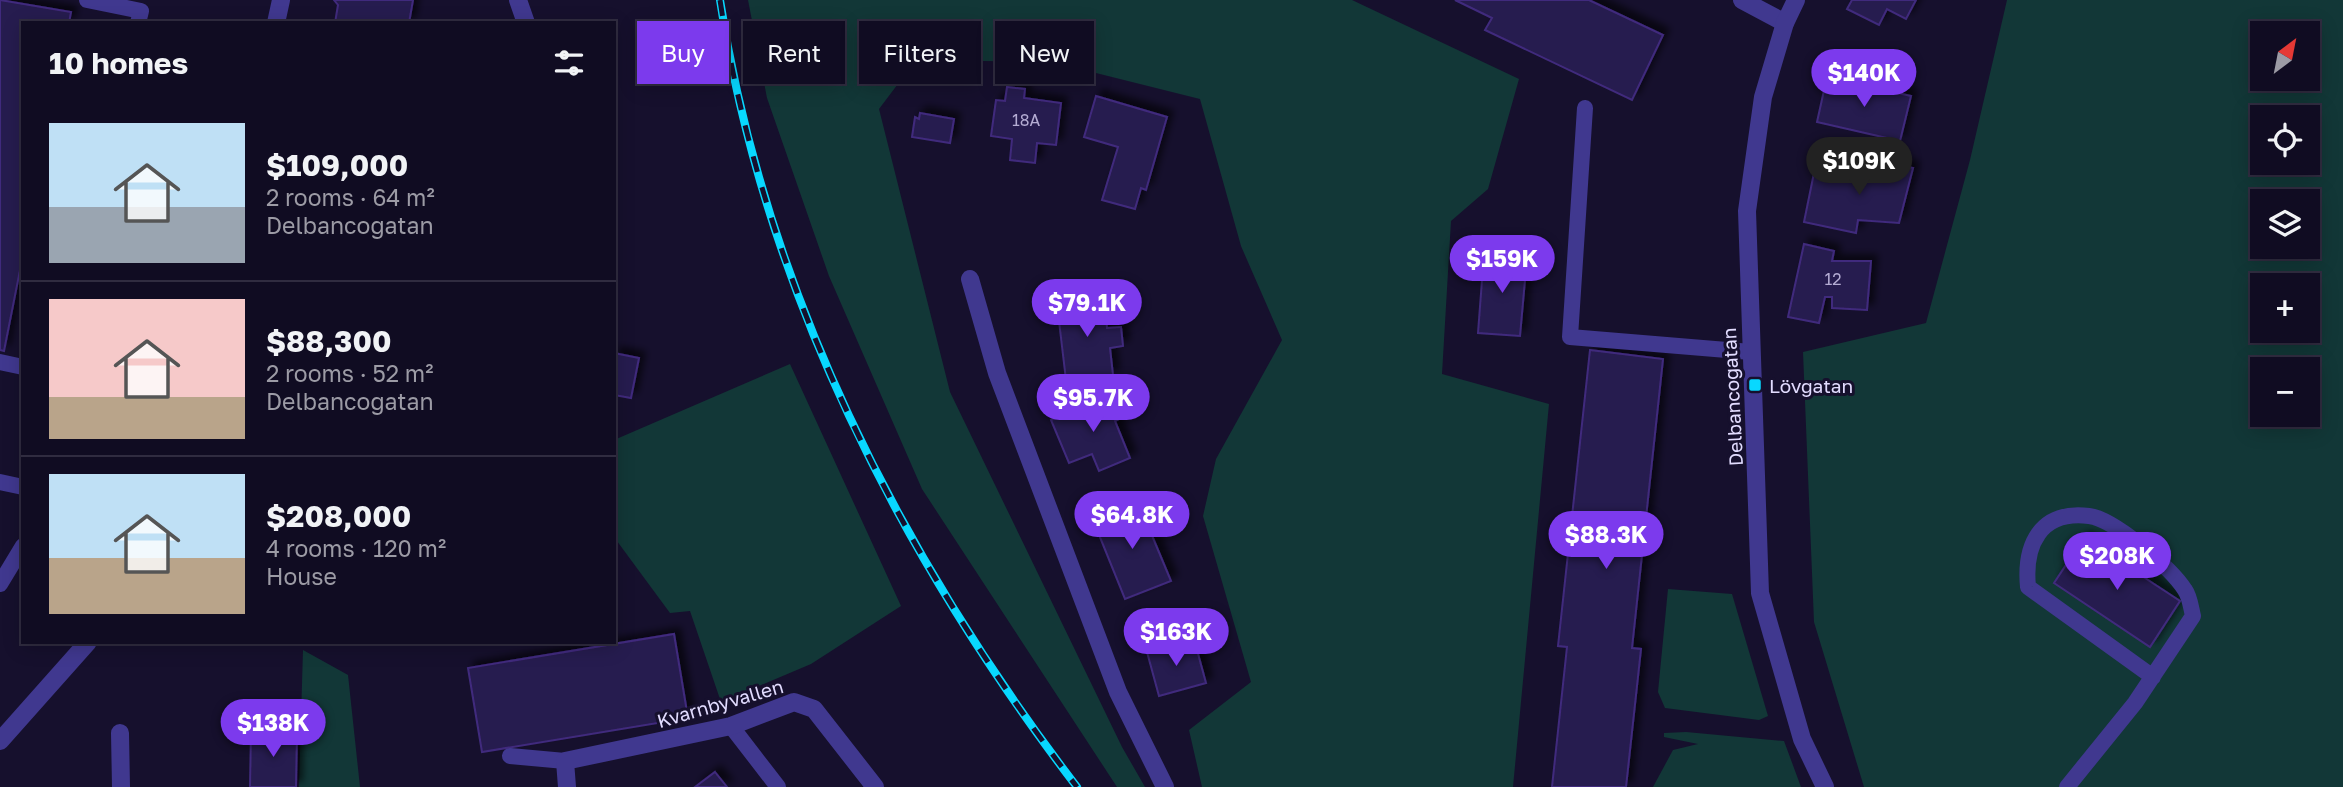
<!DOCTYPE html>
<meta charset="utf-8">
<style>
:root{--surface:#100c22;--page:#1e1a2f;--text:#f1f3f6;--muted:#9c9ba5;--line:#302c40;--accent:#7c3aed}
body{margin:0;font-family:"Golos Text",sans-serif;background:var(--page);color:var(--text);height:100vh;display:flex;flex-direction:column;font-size:26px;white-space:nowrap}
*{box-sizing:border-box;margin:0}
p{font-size:23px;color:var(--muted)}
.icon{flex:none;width:38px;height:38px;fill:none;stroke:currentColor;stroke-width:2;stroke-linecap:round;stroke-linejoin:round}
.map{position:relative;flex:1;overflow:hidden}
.panel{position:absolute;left:21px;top:21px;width:595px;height:623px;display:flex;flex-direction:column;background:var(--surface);border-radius:0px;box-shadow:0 4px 18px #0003,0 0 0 2px var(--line)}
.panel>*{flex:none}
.guide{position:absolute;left:637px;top:21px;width:665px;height:63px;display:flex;gap:14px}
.needle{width:46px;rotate:32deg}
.buttons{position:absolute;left:2250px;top:21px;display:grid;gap:14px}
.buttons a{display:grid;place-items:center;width:70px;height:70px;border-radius:0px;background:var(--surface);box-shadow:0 4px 18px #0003,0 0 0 2px var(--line);font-size:35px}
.price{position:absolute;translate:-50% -60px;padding:0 16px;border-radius:24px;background:var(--accent);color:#fff;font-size:23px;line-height:46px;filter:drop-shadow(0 2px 4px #0008)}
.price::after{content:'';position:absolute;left:50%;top:42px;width:21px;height:16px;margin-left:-10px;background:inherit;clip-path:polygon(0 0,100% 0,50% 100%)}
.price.on{background:#222;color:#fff}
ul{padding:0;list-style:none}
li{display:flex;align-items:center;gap:21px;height:175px;padding:0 28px}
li+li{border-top:2px solid var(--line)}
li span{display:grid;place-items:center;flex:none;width:196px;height:140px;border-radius:0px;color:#555}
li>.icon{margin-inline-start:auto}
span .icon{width:84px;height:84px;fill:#fffc;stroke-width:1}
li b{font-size:30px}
h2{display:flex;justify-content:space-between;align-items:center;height:84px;padding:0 28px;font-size:30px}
.tag{padding:0 24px;border-radius:0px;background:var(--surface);box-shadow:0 4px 18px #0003,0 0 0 2px var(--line);font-size:24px;line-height:63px}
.tag.on{background:var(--accent);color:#fff}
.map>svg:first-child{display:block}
</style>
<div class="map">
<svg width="2343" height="787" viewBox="0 0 2343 787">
<defs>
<filter id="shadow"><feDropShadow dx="6" dy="-6" stdDeviation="3.5" flood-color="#0009"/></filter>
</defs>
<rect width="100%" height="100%" fill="#16102d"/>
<!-- green -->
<g fill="#123737" fill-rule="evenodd">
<polygon points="748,0 1352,0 1519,79 1488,189 1451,221 1442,374 1549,404 1513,787 1202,787 1189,730 1251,682 1203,516 1216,459 1282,340 1241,246 1200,99 1052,62 916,60 879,109 950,392 1122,747 1145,787 1117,787 922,489 829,276 767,98"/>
<path d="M2007,0H2343V787H1864L1814,622L1803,352L1926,323L1970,160ZM2263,33H2308V79H2263ZM2263,117H2308V163H2263ZM2263,201H2308V247H2263ZM2263,285H2308V331H2263ZM2263,369H2308V415H2263Z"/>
<polygon points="790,364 901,606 811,664 721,702 690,611 670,613 614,537 614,440"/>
<polygon points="1668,589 1732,594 1768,716 1759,720 1665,708 1658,692"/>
<polygon points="303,650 348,675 360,787 299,787"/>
<polygon points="1686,732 1784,741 1801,787 1653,787 1673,750 1698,744 1664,737 1664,733"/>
</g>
<!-- building -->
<g fill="#281b4f" stroke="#402b7d" stroke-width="2" filter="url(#shadow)">
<polygon points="0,0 71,12 69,23 23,23 23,255 4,351 0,350"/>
<polygon points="334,0 413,0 409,23 335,23 338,5"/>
<polygon points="1455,0 1589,0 1663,35 1632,100 1485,30 1492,18"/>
<polygon points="1852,0 1916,0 1906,19 1887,9 1879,25 1847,9"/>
<polygon points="1827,77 1911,96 1900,141 1817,122"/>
<polygon points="1007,87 1025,89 1024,98 1061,103 1056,145 1037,143 1035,163 1010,160 1012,139 991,136 996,100 1005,101"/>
<polygon points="1096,96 1167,117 1146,190 1141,188 1135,209 1102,200 1118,147 1084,137"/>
<polygon points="920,113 954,119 950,143 912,137 915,117 919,119"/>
<polygon points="1866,159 1913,168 1899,223 1858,220 1856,233 1804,222 1814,173 1862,182"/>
<polygon points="1804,244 1834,251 1832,261 1871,261 1867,310 1832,308 1832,297 1825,297 1819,323 1788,317"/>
<polygon points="1484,254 1527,257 1520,336 1478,333"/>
<polygon points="1104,298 1107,328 1121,327 1123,346 1110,348 1113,375 1066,380 1057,304"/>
<polygon points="1590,350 1663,359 1632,648 1641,649 1626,787 1552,787 1567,647 1558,646"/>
<polygon points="614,353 639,358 631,398 614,395"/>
<polygon points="1103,398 1105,403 1115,399 1123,417 1115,421 1130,458 1099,471 1092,454 1069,463 1051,420"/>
<polygon points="1138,502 1171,581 1125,599 1093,520"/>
<polygon points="2084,538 2180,601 2150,647 2054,583"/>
<polygon points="674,634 688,718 482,752 468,668"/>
<polygon points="1194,639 1206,683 1159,696 1147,652"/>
<polygon points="251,731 297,732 296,787 250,787"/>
<polygon points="715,772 727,787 695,787"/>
</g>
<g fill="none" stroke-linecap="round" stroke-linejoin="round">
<!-- service -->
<g stroke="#40388f" stroke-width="16">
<polyline points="87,0 141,11 138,23"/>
<polyline points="1585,108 1570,337 1751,352"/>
<polyline points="0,362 23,367"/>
<polyline points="0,482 23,487"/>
<polyline points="0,584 23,546"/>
<polyline points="731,726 778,787"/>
<polyline points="510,756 565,761"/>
<path d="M2067,787L2135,703L2193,616C2191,608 2190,597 2185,590C2171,568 2114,519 2089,516C2040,510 2024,545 2028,587L2153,677"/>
</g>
<!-- minor -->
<g stroke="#40388f" stroke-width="18">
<polyline points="518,0 526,23"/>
<polyline points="1742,0 1785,23"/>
<polyline points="1796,0 1785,23 1763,97 1747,211 1760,593 1802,739 1825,787"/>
<polyline points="276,23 281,0"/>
<polyline points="970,279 997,373 1118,692 1165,787"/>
<polyline points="120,733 121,787"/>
<polyline points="0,741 88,642"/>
<polyline points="567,787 565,761 731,726 794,702 814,709 875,787"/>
</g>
<defs>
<path id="rail" d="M720,0C764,289 901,557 1077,787"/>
</defs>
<!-- rail casing -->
<use href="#rail" stroke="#08d8ff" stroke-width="8"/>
<!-- rail -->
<use href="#rail" stroke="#16102d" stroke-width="5" stroke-dasharray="16" stroke-linecap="butt"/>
</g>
<!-- markers -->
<rect fill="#08d8ff" stroke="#16102d" stroke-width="2.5" x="1748" y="378" width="14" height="14" rx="3.5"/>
<g text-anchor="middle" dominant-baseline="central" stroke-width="6" stroke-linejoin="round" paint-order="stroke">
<!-- number labels -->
<g font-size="16" fill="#b4acd3">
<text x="1026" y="120">18A</text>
<text x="1833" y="279">12</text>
</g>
<!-- poi labels -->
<g font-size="19" fill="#e2dcff" stroke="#16102d" text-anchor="start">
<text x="1769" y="385">Lövgatan</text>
</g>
<!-- street labels -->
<g font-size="19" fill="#e2dcff" stroke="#16102d">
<text transform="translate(1732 397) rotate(-93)">Delbancogatan</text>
<text transform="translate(720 703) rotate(-16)">Kvarnbyvallen</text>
</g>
</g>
</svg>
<div class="buttons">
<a><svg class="needle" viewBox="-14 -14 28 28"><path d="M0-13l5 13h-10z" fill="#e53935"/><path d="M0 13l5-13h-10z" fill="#9c9ba5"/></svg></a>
<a><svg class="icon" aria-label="locate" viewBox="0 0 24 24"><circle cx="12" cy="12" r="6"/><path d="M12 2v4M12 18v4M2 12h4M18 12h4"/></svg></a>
<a><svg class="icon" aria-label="layers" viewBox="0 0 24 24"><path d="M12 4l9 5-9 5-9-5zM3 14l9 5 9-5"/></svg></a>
<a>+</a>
<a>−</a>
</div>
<b class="price" style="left:1864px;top:109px">$140K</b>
<b class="price on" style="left:1859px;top:197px">$109K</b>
<b class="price" style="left:1502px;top:295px">$159K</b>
<b class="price" style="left:1087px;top:339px">$79.1K</b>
<b class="price" style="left:1093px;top:434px">$95.7K</b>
<b class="price" style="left:1132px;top:551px">$64.8K</b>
<b class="price" style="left:1606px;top:571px">$88.3K</b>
<b class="price" style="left:2117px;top:592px">$208K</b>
<b class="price" style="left:1176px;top:668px">$163K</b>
<b class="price" style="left:273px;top:759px">$138K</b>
<div class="guide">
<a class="tag on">Buy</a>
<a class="tag">Rent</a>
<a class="tag">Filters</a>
<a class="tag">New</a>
</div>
<section class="panel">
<h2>10 homes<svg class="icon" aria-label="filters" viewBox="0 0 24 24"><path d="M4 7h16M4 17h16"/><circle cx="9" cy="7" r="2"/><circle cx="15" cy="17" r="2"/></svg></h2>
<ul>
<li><span style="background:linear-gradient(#bfe0f5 60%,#9aa5b1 0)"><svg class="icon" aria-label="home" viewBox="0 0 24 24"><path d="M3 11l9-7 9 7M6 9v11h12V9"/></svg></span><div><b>$109,000</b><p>2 rooms · 64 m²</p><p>Delbancogatan</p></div></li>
<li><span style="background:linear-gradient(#f6c9c9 70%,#b9a48a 0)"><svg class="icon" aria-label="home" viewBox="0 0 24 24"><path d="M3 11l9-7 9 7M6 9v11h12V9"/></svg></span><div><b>$88,300</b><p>2 rooms · 52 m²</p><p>Delbancogatan</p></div></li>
<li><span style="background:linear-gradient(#bfe0f5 60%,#b9a48a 0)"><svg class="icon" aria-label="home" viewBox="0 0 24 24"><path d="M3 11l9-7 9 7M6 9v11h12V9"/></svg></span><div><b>$208,000</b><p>4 rooms · 120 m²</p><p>House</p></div></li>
</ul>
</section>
</div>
